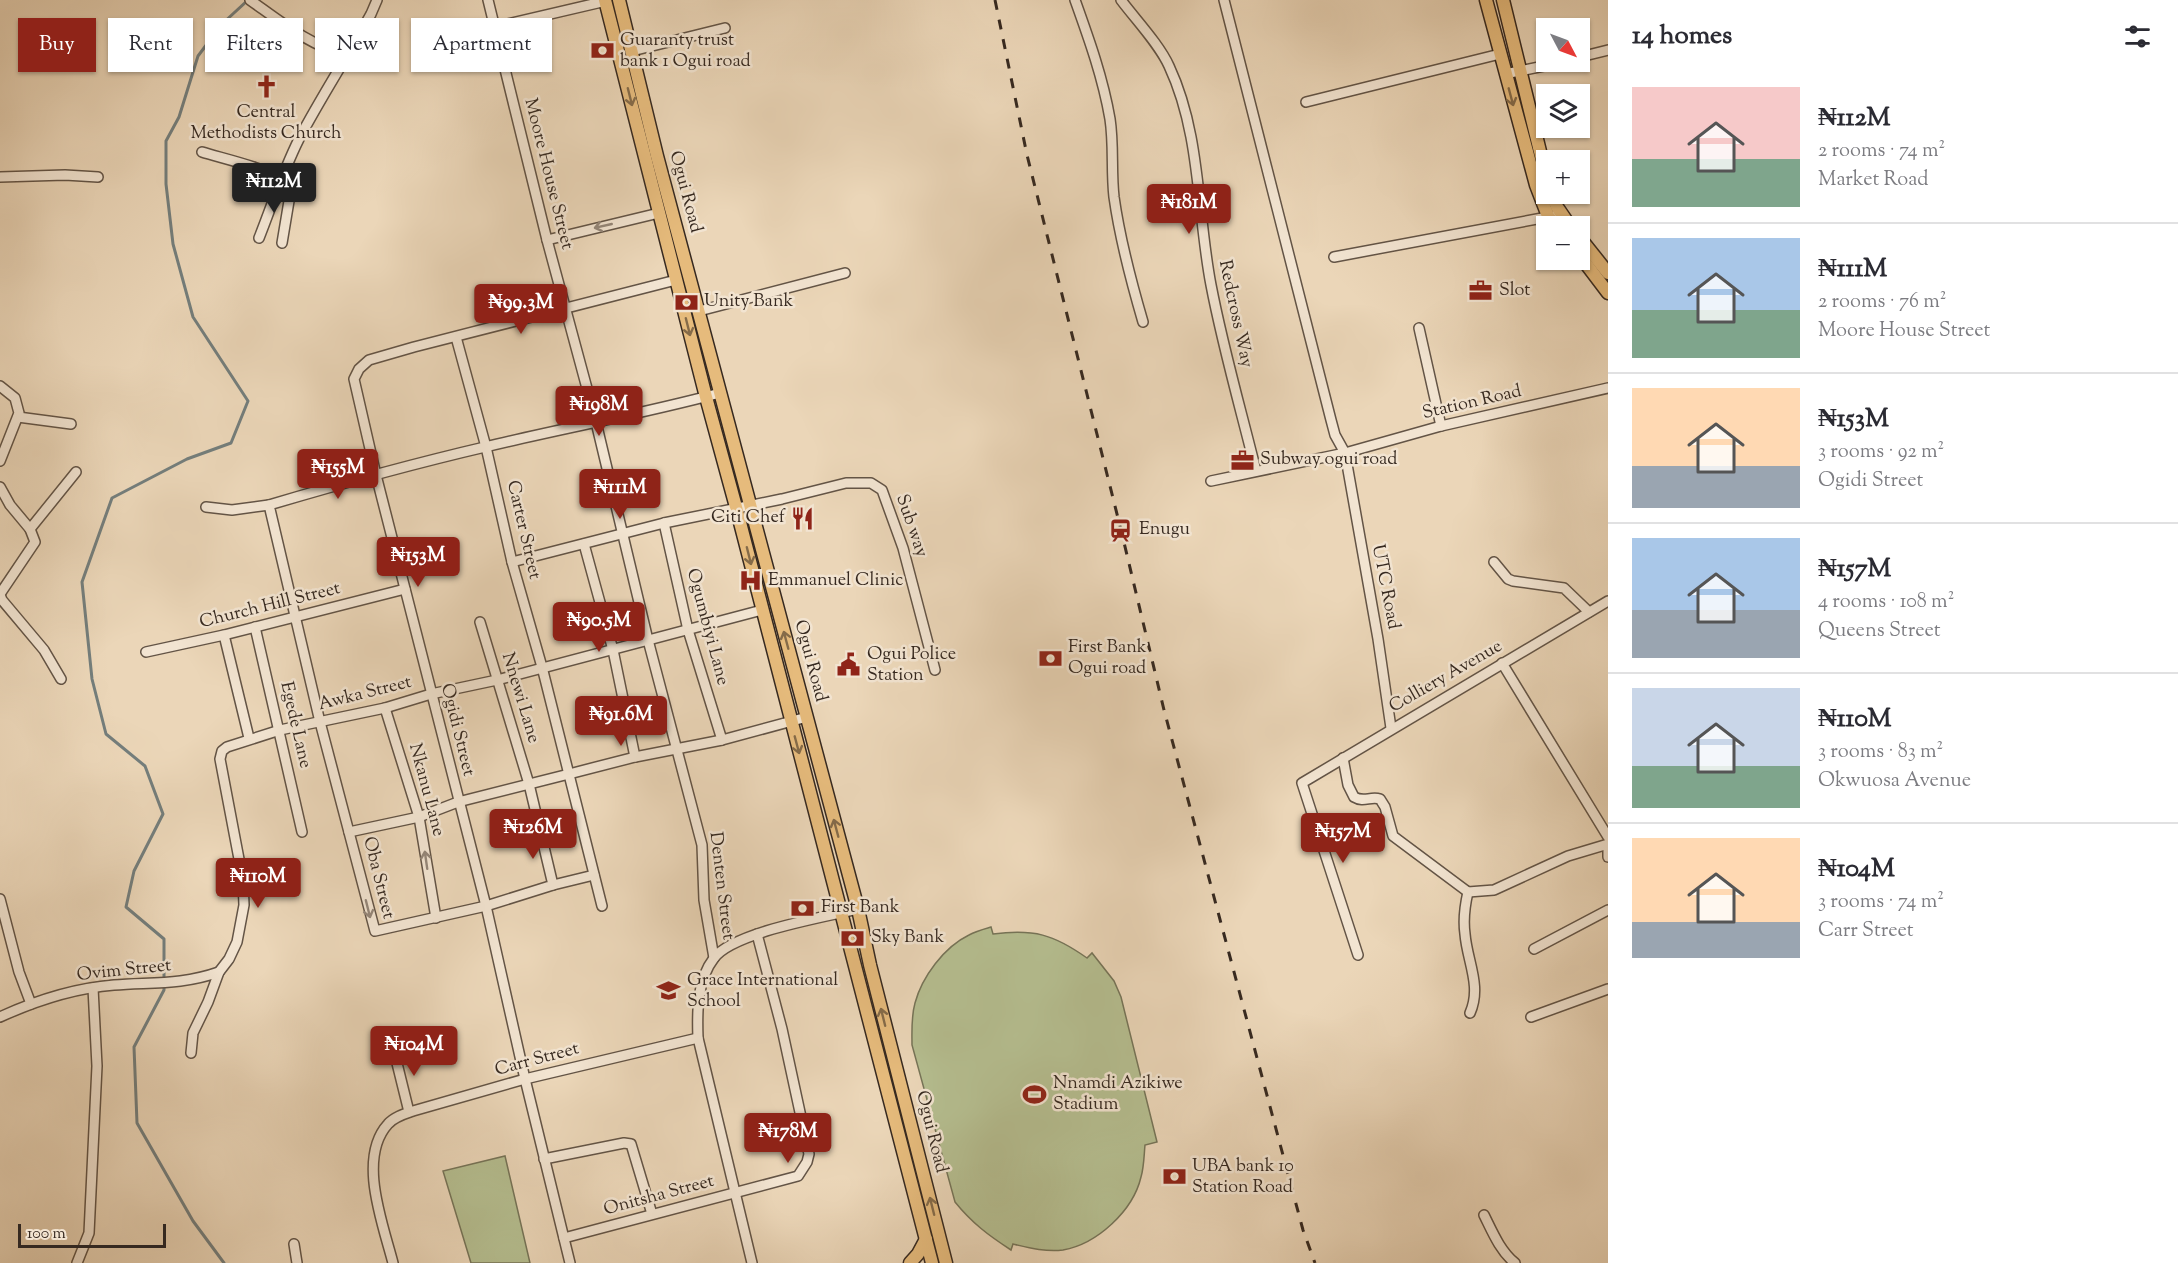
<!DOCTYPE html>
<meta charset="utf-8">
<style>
:root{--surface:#fff;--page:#f2f2f3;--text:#2b2b33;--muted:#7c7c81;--line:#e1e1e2;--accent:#8f2418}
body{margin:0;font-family:"Sorts Mill Goudy",serif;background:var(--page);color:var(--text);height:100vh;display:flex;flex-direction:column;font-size:22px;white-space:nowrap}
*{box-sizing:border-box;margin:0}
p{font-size:20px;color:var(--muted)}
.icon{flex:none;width:33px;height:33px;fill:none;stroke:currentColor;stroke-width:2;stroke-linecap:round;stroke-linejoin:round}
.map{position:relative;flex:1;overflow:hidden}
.sheet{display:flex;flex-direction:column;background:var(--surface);width:570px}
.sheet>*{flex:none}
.guide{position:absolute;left:18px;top:18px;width:570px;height:54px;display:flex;gap:12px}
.needle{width:39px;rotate:131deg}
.controls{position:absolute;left:1536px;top:18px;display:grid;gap:12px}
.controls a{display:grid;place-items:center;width:54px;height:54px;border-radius:0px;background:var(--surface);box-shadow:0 2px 4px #0004;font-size:30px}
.scale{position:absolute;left:18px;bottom:15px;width:148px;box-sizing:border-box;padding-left:6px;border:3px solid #362920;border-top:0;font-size:16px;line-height:21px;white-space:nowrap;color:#362920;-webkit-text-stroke:4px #f2e4d1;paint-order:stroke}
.price{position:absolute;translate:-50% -51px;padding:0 14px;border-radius:6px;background:var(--accent);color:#fff;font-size:20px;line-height:39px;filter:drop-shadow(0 2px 3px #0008)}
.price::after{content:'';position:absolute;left:50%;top:36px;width:18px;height:14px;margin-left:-9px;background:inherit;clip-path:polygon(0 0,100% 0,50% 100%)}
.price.selected{background:#222;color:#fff}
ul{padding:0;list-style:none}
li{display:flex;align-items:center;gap:18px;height:150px;padding:0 24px}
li+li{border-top:2px solid var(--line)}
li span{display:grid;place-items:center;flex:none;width:168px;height:120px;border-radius:0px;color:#555}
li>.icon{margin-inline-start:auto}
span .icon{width:72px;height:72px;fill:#fffc;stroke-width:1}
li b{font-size:26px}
h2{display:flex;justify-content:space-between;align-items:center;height:72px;padding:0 24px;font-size:26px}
.pill{padding:0 21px;border-radius:0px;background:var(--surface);box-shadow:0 2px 4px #0004;font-size:21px;line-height:54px}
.pill.selected{background:var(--accent);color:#fff}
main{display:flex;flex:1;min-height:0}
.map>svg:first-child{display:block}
</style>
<main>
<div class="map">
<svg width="1608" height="1263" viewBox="0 0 1608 1263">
<rect width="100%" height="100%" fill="#ebd6b8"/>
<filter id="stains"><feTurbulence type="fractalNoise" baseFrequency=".00333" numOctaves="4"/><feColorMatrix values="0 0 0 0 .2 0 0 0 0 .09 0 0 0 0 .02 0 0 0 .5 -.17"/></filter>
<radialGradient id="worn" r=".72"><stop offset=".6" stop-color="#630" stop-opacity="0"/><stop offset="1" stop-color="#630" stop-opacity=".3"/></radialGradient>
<!-- grass -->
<g fill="#b5be90" stroke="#767458" stroke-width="1.5">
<path d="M991,927L993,934C1034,929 1053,934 1087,958L1092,953L1114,981L1121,997L1157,1142L1145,1145C1144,1155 1144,1167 1141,1177C1133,1211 1097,1244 1063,1250C1046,1252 1030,1248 1013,1244L1011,1250C988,1235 972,1223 955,1202L912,1045C912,1032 911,1017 915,1003C922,977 944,947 969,935C976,931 984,929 991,927Z"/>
<polygon points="505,1156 530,1263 471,1263 443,1171"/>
</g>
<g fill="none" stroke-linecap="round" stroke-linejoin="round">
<!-- stream -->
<polyline stroke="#747e7c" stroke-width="3" points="224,1263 193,1221 137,1123 134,1047 164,990 164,939 126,907 134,871 163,814 145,766 106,734 92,679 82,582 112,498 187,459 231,443 248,401 193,317 173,244 166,184 166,141 179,117 198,56 222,24 247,1"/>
<defs>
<g id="minor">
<path d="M250,0C281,22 310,46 347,55"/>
<polyline points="488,0 547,240 595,418 648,640 702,845 704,900 714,958"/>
<path d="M1075,0C1089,39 1103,78 1110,119C1114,145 1111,171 1114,197C1120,240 1131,281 1143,322"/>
<path d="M1121,0C1136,20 1159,44 1169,66C1201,134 1197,213 1211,285C1223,348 1241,410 1256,471"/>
<polyline points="1224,0 1331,420 1335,435 1345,453 1378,639 1391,728"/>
<polyline points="495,27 606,1"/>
<polyline points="632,51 725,28"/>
<polyline points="1580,57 1608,50"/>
<polyline points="1505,74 1563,62"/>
<polyline points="1306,102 1500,54"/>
<path d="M202,152C221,158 266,168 280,179C286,183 289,189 290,195L282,243"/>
<polyline points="0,177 65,175 98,177"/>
<path d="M259,238C272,205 283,171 299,139C321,97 348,56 371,14L377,0"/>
<polyline points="547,240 659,213"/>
<polyline points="1334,257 1553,216"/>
<polyline points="699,311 845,273"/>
<polyline points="1419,328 1441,426"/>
<polyline points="456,337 486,447 512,562 542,667 602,906"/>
<polyline points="0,386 15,398 19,413 0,461"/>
<polyline points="18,417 71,424"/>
<polyline points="1211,481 1345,453 1441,426 1608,388"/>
<polyline points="0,487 10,505 30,529 35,542 0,594"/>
<polyline points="206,507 232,510 269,505"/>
<polyline points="664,523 688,630 722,740"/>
<polyline points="30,529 76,472"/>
<polyline points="584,544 613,650 635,757"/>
<polyline points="512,562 664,523 782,499 846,483 871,483 882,490 903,548 935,670"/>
<polyline points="1494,562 1508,579 1513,581 1564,588 1589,612"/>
<polyline points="0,595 2,600 44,650 61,679"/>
<path d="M480,622L529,784L553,885L486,906L375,931L320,722L269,505C340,484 412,464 485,447C563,428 642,414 720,393"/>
<polyline points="255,627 302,832"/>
<polyline points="224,635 249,738"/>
<polyline points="146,652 224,635 405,589"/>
<polyline points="1502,663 1608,837"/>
<polyline points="385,708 419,817 436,918"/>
<path d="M1343,758L1348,785L1354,797C1364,803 1370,796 1380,799L1385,807L1393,836L1468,892L1494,890L1568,856L1608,844"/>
<polyline points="349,832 419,817 458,802 569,774 635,757 722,740 807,717"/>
<polyline points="1608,844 1608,857"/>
<polyline points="553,885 594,875"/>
<path d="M1468,892C1465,905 1463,920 1465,934C1467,961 1482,986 1470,1013"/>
<polyline points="0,899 19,972 31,1004"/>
<polyline points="1534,949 1608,910"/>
<polyline points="1358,955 1302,783 1608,601"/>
<path d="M0,1017C35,1001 75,988 114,985C152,982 182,985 219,972"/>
<polyline points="1531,1017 1608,989"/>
<polyline points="393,1047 409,1112"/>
<polyline points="191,1053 193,1033 208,1002 219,972 229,959 237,942 244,905 243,880 220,759 222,751 227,747 280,730 385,708 431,694 497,680 762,610"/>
<polyline points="544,1159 624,1143 631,1144 652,1214"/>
<path d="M1484,1215C1492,1231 1500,1251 1515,1263"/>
<polyline points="564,1238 798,1176 807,1162 809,1154 782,1029 757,934"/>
<polyline points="294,1244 297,1263"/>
<polyline points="77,1263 89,1233 97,1066 93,988"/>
<path d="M393,1263C383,1224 357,1158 388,1124C394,1117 404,1114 413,1111L525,1079L698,1038"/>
<polyline points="570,1263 525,1079 486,906 376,475 354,379 359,369 369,360 414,347 676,280"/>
<path d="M752,1263L698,1038C697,1011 697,980 714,958C734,932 825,917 858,909"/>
</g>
<g id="major">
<polyline points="605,0 706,397 736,507 932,1263"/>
<polyline points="619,0 657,156 858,909 870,965 946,1263"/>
<polyline points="1486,0 1536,185 1548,216 1556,226"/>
<polyline points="1503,0 1546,176"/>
<polyline points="1552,194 1557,207 1570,226"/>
<polyline points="1580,238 1608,273"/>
<polyline points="1580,256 1608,293"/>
<polyline points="910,1263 918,1254 926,1239"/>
</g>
</defs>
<!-- minor casing -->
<use href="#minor" stroke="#635446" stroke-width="12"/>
<!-- major casing -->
<use href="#major" stroke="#362920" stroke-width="15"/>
<!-- minor -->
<use href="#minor" stroke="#f2e4d1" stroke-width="9"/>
<!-- major -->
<use href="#major" stroke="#e6bb7c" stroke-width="12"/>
<!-- rail -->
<polyline stroke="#362920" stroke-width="3" stroke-dasharray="10 10" stroke-linecap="butt" points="995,0 1027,155 1121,530 1164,710 1303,1230 1315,1263"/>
</g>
<!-- one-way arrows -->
<defs><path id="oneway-shaft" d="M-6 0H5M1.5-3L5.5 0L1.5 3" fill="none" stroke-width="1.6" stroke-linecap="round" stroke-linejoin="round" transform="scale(1.5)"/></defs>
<g stroke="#856b49">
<use href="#oneway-shaft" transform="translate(630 97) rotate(76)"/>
<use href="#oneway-shaft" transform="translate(1511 97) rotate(75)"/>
<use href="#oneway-shaft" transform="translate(688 327) rotate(76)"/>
<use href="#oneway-shaft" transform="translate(749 556) rotate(76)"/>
<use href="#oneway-shaft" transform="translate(786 640) rotate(-105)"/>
<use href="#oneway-shaft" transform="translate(797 745) rotate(75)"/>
<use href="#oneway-shaft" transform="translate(836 828) rotate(-105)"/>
<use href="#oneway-shaft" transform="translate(883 1017) rotate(-104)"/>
<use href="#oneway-shaft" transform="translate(932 1206) rotate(-104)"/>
</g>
<g stroke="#948678">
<use href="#oneway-shaft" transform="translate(603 226) rotate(167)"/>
<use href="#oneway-shaft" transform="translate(426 860) rotate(-98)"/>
<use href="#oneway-shaft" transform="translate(368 909) rotate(76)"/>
</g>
<!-- icons -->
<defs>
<symbol id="bank-bare" viewBox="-9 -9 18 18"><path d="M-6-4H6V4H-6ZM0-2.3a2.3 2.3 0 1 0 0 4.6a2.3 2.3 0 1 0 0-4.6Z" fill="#8f2418" stroke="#f2e4d1" stroke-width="2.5" paint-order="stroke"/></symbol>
<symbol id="church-bare" viewBox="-9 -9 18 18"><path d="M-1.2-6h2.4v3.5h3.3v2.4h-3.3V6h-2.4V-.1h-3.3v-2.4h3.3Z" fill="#8f2418" stroke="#f2e4d1" stroke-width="2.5" paint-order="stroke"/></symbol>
<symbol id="office-bare" viewBox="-9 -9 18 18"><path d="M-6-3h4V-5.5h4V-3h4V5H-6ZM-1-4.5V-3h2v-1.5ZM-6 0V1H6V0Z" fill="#8f2418" stroke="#f2e4d1" stroke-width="2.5" paint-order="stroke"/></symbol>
<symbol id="restaurant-bare" viewBox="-9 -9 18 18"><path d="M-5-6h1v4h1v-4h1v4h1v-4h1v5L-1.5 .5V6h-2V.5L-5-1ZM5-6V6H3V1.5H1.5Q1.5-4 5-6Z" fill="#8f2418" stroke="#f2e4d1" stroke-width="2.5" paint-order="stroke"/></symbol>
<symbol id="station-bare" viewBox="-9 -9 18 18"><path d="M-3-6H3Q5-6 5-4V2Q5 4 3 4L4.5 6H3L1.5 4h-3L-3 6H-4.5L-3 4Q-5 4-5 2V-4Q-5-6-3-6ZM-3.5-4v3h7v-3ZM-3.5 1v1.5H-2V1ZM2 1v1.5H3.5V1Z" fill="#8f2418" stroke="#f2e4d1" stroke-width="2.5" paint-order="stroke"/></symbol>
<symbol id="hospital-bare" viewBox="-9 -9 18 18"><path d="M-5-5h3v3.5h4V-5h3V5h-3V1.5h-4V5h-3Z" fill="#8f2418" stroke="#f2e4d1" stroke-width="2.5" paint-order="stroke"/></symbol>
<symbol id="civic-bare" viewBox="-9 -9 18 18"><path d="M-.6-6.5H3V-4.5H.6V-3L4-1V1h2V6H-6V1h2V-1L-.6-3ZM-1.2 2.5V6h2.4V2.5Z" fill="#8f2418" stroke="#f2e4d1" stroke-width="2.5" paint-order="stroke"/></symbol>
<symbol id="school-bare" viewBox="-9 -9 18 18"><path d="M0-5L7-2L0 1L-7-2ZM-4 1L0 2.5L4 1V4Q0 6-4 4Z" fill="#8f2418" stroke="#f2e4d1" stroke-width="2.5" paint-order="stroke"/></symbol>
<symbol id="stadium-bare" viewBox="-9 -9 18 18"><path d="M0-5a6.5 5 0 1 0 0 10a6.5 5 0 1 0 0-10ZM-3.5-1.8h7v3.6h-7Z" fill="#8f2418" stroke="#f2e4d1" stroke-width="2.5" paint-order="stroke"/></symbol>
</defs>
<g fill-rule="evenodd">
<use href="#bank-bare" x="586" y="34" width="33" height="33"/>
<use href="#church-bare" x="250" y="70" width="33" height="33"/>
<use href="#office-bare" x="1464" y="274" width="33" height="33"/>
<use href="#bank-bare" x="670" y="286" width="33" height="33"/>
<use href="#office-bare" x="1226" y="444" width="33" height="33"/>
<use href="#restaurant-bare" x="786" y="502" width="33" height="33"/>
<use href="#station-bare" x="1104" y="514" width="33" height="33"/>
<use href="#hospital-bare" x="734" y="564" width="33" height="33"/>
<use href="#bank-bare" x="1034" y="642" width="33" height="33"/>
<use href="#civic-bare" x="832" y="648" width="33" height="33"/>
<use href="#bank-bare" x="786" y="892" width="33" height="33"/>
<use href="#bank-bare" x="836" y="922" width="33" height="33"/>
<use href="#school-bare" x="652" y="974" width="33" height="33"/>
<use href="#stadium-bare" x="1018" y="1078" width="33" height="33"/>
<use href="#bank-bare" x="1158" y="1160" width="33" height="33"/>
</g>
<g text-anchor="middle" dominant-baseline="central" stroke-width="5" stroke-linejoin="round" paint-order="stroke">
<!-- poi labels -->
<g font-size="18" fill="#362920" stroke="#f2e4d1" text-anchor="start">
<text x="620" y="41">Guaranty trust<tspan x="620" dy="21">bank 1 Ogui road</tspan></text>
<text x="266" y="113" text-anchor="middle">Central<tspan x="266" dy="21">Methodists Church</tspan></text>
<text x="1499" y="291">Slot</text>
<text x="704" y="302">Unity Bank</text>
<text x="1260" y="460">Subway ogui road</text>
<text x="785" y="518" text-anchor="end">Citi Chef</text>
<text x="1139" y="530">Enugu</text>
<text x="768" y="581">Emmanuel Clinic</text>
<text x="1068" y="648">First Bank<tspan x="1068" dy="21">Ogui road</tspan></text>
<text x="867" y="655">Ogui Police<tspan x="867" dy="21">Station</tspan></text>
<text x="821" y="908">First Bank</text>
<text x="871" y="938">Sky Bank</text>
<text x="687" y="981">Grace International<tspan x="687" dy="21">School</tspan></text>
<text x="1053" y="1084">Nnamdi Azikiwe<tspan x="1053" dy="21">Stadium</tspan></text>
<text x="1192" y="1167">UBA bank 10<tspan x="1192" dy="21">Station Road</tspan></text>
</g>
<!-- street labels -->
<g font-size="18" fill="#362920" stroke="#f2e4d1">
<text transform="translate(548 174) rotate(76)">Moore House Street</text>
<text transform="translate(685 192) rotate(75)">Ogui Road</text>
<text transform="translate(1235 314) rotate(78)">Redcross Way</text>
<text transform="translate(1472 403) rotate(-13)">Station Road</text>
<text transform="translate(911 526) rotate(71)">Sub way</text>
<text transform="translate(523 530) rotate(77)">Carter Street</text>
<text transform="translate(1385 587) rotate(79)">UTC Road</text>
<text transform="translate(270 606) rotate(-14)">Church Hill Street</text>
<text transform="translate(707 627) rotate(75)">Ogumbiyi Lane</text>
<text transform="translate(810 661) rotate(75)">Ogui Road</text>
<text transform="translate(1446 677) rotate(-30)">Colliery Avenue</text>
<text transform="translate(365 694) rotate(-14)">Awka Street</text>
<text transform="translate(520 698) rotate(73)">Nnewi Lane</text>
<text transform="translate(295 725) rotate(77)">Egede Lane</text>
<text transform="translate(457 730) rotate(76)">Ogidi Street</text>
<text transform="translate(426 790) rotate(75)">Nkanu Lane</text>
<text transform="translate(378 878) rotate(76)">Oba Street</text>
<text transform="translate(721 886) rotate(83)">Denten Street</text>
<text transform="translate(124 971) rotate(-6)">Ovim Street</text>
<text transform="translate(537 1060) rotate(-15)">Carr Street</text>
<text transform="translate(931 1132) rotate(76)">Ogui Road</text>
<text transform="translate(659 1196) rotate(-15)">Onitsha Street</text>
</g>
</g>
<rect width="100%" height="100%" filter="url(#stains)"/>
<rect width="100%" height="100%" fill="url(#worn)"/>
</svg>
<div class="controls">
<a><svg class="needle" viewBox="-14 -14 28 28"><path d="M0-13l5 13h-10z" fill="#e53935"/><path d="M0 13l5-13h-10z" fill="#7c7c81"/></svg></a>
<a><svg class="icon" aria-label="layers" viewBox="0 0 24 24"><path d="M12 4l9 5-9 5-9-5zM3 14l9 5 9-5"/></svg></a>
<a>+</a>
<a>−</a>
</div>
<div class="scale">100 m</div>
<b class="price selected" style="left:274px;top:214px">₦112M</b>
<b class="price" style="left:1189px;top:235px">₦181M</b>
<b class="price" style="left:521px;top:335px">₦99.3M</b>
<b class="price" style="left:599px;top:437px">₦198M</b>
<b class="price" style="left:338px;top:500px">₦155M</b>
<b class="price" style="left:620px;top:520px">₦111M</b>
<b class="price" style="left:418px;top:588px">₦153M</b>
<b class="price" style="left:599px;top:653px">₦90.5M</b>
<b class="price" style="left:621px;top:747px">₦91.6M</b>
<b class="price" style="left:533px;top:860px">₦126M</b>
<b class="price" style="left:1343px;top:864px">₦157M</b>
<b class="price" style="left:258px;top:909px">₦110M</b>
<b class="price" style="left:414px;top:1077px">₦104M</b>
<b class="price" style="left:788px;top:1164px">₦178M</b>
<div class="guide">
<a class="pill selected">Buy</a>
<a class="pill">Rent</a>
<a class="pill">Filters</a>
<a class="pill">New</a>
<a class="pill">Apartment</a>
</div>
</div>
<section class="sheet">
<h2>14 homes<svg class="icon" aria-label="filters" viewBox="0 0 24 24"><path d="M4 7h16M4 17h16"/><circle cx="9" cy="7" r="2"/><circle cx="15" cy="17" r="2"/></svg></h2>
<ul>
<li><span style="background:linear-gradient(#f6c9c9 60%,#7fa58c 0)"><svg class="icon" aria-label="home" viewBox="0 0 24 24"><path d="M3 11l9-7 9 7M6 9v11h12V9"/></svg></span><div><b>₦112M</b><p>2 rooms · 74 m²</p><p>Market Road</p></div></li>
<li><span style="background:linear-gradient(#a9c7e8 60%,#7fa58c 0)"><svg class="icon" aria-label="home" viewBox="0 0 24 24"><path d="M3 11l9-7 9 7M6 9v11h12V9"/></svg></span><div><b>₦111M</b><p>2 rooms · 76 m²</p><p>Moore House Street</p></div></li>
<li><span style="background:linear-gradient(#ffd9b3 65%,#9aa5b1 0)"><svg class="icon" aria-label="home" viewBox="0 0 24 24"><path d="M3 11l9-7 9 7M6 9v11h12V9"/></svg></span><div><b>₦153M</b><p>3 rooms · 92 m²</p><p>Ogidi Street</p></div></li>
<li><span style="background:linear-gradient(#a9c7e8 60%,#9aa5b1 0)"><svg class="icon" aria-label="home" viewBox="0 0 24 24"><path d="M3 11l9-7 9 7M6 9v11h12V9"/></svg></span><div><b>₦157M</b><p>4 rooms · 108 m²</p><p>Queens Street</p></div></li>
<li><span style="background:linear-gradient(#c9d6e8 65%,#7fa58c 0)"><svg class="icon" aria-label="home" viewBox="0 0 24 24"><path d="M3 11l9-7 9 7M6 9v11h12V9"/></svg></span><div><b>₦110M</b><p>3 rooms · 83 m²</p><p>Okwuosa Avenue</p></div></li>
<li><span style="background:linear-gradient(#ffd9b3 70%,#9aa5b1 0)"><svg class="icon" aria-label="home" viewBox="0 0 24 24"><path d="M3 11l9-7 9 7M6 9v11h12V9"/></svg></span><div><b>₦104M</b><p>3 rooms · 74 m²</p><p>Carr Street</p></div></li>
</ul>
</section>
</main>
